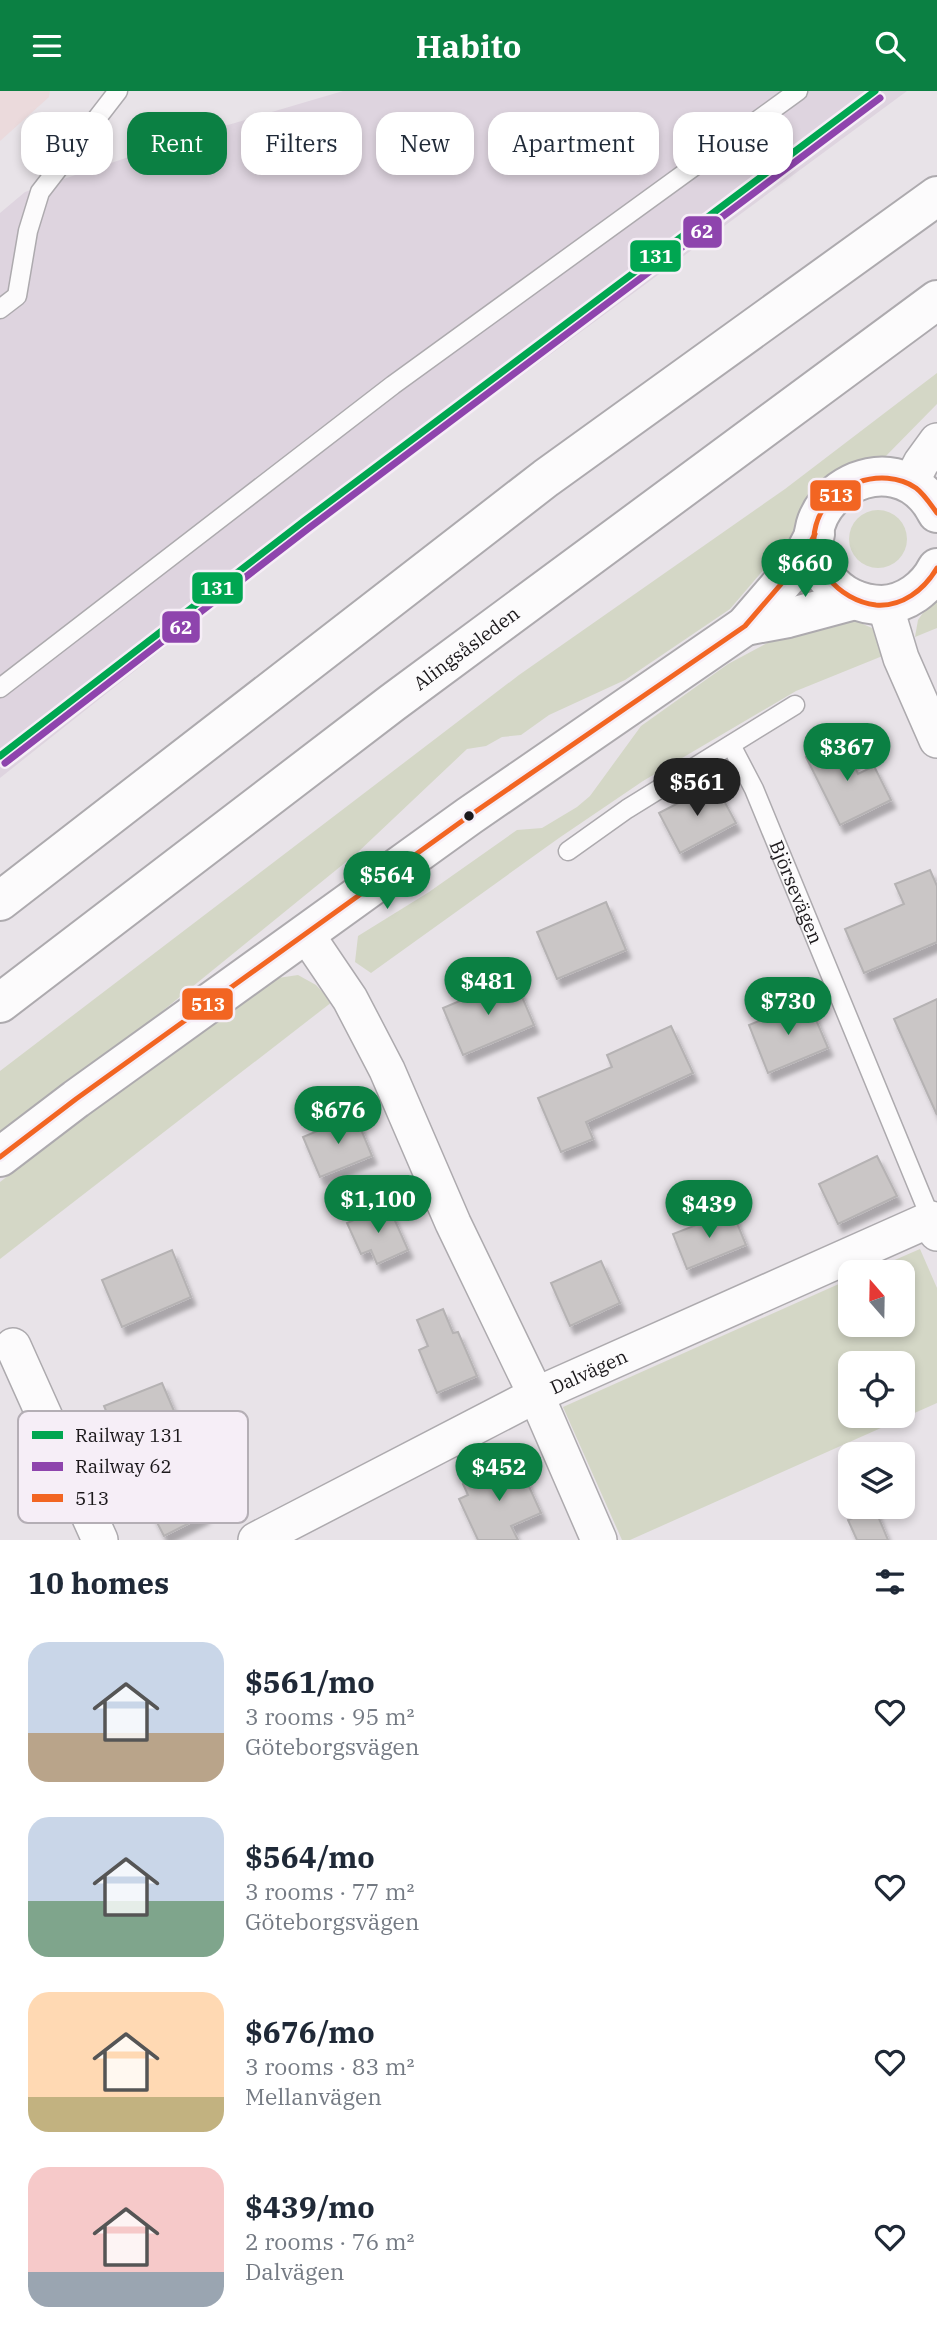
<!DOCTYPE html>
<meta charset="utf-8">
<style>
:root{--surface:#fff;--page:#f6f6f7;--text:#1f2937;--muted:#747a83;--accent:#0b8043}
body{margin:0;font-family:"IBM Plex Serif",serif;background:var(--page);color:var(--text);height:100vh;display:flex;flex-direction:column;font-size:26px;white-space:nowrap}
*{box-sizing:border-box;margin:0}
p{font-size:23px;color:var(--muted)}
.icon{flex:none;width:38px;height:38px;fill:none;stroke:currentColor;stroke-width:2;stroke-linecap:round;stroke-linejoin:round}
.map{position:relative;height:1449px;overflow:hidden}
.panel{display:flex;flex-direction:column;background:var(--surface);flex:1}
.panel>*{flex:none}
.banner{position:absolute;left:21px;top:21px;width:896px;height:63px;display:flex;gap:14px}
.needle{width:46px;rotate:340deg}
.fabs{position:absolute;left:838px;top:1169px;display:grid;gap:14px}
.fabs a{display:grid;place-items:center;width:77px;height:77px;border-radius:14px;background:var(--surface);box-shadow:0 4px 10px #0003;font-size:35px}
.price{position:absolute;translate:-50% -60px;padding:0 16px;border-radius:24px;background:var(--accent);color:#fff;font-size:23px;line-height:46px;filter:drop-shadow(0 2px 4px #0008)}
.price::after{content:'';position:absolute;left:50%;top:42px;width:21px;height:16px;margin-left:-10px;background:inherit;clip-path:polygon(0 0,100% 0,50% 100%)}
.price.on{background:#222;color:#fff}
ul{padding:0;list-style:none}
li{display:flex;align-items:center;gap:21px;height:175px;padding:0 28px}
li span{display:grid;place-items:center;flex:none;width:196px;height:140px;border-radius:21px;color:#555}
li>.icon{margin-inline-start:auto}
span .icon{width:84px;height:84px;fill:#fffc;stroke-width:1}
li b{font-size:30px}
h2{display:flex;justify-content:space-between;align-items:center;height:84px;padding:0 28px;font-size:30px}
.tag{padding:0 24px;border-radius:21px;background:var(--surface);box-shadow:0 4px 10px #0003;font-size:24px;line-height:63px}
.tag.on{background:var(--accent);color:#fff}
header{display:flex;justify-content:space-between;align-items:center;height:91px;padding:0 28px;background:var(--accent);color:#fff;font-size:32px;font-weight:700}
.map>svg:first-child{display:block}
</style>
<header><svg class="icon" aria-label="menu" viewBox="0 0 24 24"><path d="M4 6h16M4 12h16M4 18h16"/></svg>Habito<svg class="icon" aria-label="search" viewBox="0 0 24 24"><circle cx="10" cy="10" r="6"/><path d="M15 15l6 6"/></svg></header>
<div class="map">
<svg width="937" height="1449" viewBox="0 0 937 1449">
<defs>
<filter id="shadow"><feDropShadow dx="4.5" dy="8" stdDeviation="2" flood-color="#0004"/></filter>
</defs>
<rect width="100%" height="100%" fill="#e8e3e8"/>
<!-- industrial -->
<polygon fill="#ebdadc" points="0,0 50,0 49,6 0,50"/>
<!-- built -->
<polygon fill="#ded4df" points="343,0 907,0 306,444 0,687 0,122 25,101 194,44"/>
<!-- green -->
<g fill="#d4d7c6" fill-rule="evenodd">
<polygon points="937,282 937,313 883,368 829,385 804,413 795,442 730,518 625,589 549,624 521,644 502,646 486,655 467,658 357,762 0,1052 0,980 519,584 785,398"/>
<circle cx="878" cy="448" r="29"/>
<polygon points="937,511 937,537 915,546 918,529 929,513"/>
<polygon points="847,526 872,537 885,564 796,600 643,690 559,747 371,882 355,871 358,845 429,801 517,739 542,737 577,716 590,705 641,635 728,573 795,537"/>
<polygon points="298,884 316,894 332,911 0,1168 0,1091 79,1029 278,887"/>
<path d="M920,1158L937,1197V1312L630,1449H622L563,1316L850,1188V1234H903V1181H867ZM850,1272H903V1325H850Z"/>
</g>
<!-- building -->
<g fill="#cac6c6" stroke="#b5b2b3" stroke-width="2" filter="url(#shadow)">
<polygon points="842,649 858,683 874,675 891,709 840,734 806,666"/>
<polygon points="715,693 736,732 680,762 659,722"/>
<polygon points="930,779 937,795 937,851 864,882 845,838 904,813 895,793"/>
<polygon points="606,811 626,859 557,888 537,841"/>
<polygon points="514,887 534,934 463,964 443,917"/>
<polygon points="937,908 937,1024 894,928"/>
<polygon points="808,910 828,957 768,982 749,934"/>
<polygon points="671,935 693,982 586,1031 593,1048 561,1061 538,1007 612,976 607,964"/>
<polygon points="355,1024 372,1065 320,1086 303,1046"/>
<polygon points="877,1065 897,1105 838,1133 819,1093"/>
<polygon points="388,1114 408,1159 377,1173 371,1159 361,1163 347,1132"/>
<polygon points="732,1120 746,1154 687,1178 673,1143"/>
<polygon points="172,1159 191,1206 122,1236 102,1189"/>
<polygon points="601,1170 620,1212 570,1235 551,1192"/>
<polygon points="443,1218 453,1242 458,1241 477,1285 437,1302 419,1259 428,1255 417,1229"/>
<polygon points="162,1292 180,1334 122,1358 104,1315"/>
<polygon points="517,1369 541,1422 511,1435 518,1449 478,1449 459,1408 468,1404 463,1393"/>
<polygon points="188,1391 205,1424 164,1445 147,1412"/>
<polygon points="875,1418 888,1449 857,1449 848,1429"/>
</g>
<g fill="none" stroke-linecap="round" stroke-linejoin="round">
<defs>
<g id="service">
<polyline points="0,218 17,205 28,140 40,101 118,0"/>
<polyline points="0,597 393,294 798,0"/>
<path id="s1" d="M731,654L754,698L931,1128"/>
<polyline points="568,760 627,718 795,614"/>
</g>
<g id="minor">
<polyline points="910,393 921,372 937,350"/>
<polyline points="885,514 901,567 937,649"/>
<polyline points="306,843 350,908 387,979 453,1132 536,1304 599,1449"/>
<polyline points="13,1255 100,1449"/>
<path id="s2" d="M256,1449L536,1304L931,1128L937,1142"/>
</g>
<g id="tertiary">
<path d="M937,422C895,339 773,414 827,487C840,505 861,514 882,514C906,513 927,497 937,477"/>
<polyline points="745,535 788,527 855,509"/>
<polyline points="0,1066 76,1008 469,725 745,535 800,471 815,443"/>
</g>
<g id="motorway">
<polyline points="0,810 546,387 937,105"/>
<path id="s3" d="M0,912L392,612L937,209"/>
</g>
</defs>
<!-- service casing -->
<use href="#service" stroke="#adaaae" stroke-width="21"/>
<!-- minor casing -->
<use href="#minor" stroke="#adaaae" stroke-width="38"/>
<!-- tertiary casing -->
<use href="#tertiary" stroke="#adaaae" stroke-width="42"/>
<!-- motorway casing -->
<use href="#motorway" stroke="#adaaae" stroke-width="42"/>
<!-- service -->
<use href="#service" stroke="#fcfbfc" stroke-width="18"/>
<!-- minor -->
<use href="#minor" stroke="#fcfbfc" stroke-width="35"/>
<!-- tertiary -->
<use href="#tertiary" stroke="#fcfbfc" stroke-width="38"/>
<!-- motorway -->
<use href="#motorway" stroke="#fcfbfc" stroke-width="38"/>
<defs>
<g id="bus-1">
<path d="M937,422C931,414 924,403 916,397C882,374 827,393 816,434C805,472 839,510 876,514C902,516 924,499 937,477"/>
<polyline points="0,1066 76,1008 469,725 745,535 800,471 815,443"/>
</g>
</defs>
<!-- bus-1 casing -->
<use href="#bus-1" stroke="#f6eef7" stroke-width="10"/>
<!-- bus-1 -->
<use href="#bus-1" stroke="#f26522" stroke-width="5"/>
<defs>
<polyline id="rail-1" points="0,665 304,430 875,0"/>
<polyline id="rail-2" points="5,672 309,437 880,7"/>
</defs>
<!-- rail-1 casing -->
<use href="#rail-1" stroke="#f6eef7" stroke-width="12"/>
<!-- rail-2 casing -->
<use href="#rail-2" stroke="#f6eef7" stroke-width="12"/>
<!-- rail-1 -->
<use href="#rail-1" stroke="#00a651" stroke-width="7"/>
<!-- rail-2 -->
<use href="#rail-2" stroke="#8e44ad" stroke-width="7"/>
</g>
<!-- markers -->
<circle fill="#1b181b" stroke="#f6eef7" stroke-width="2.5" cx="469" cy="725" r="6"/>
<g text-anchor="middle" dominant-baseline="central" stroke-width="5" stroke-linejoin="round" paint-order="stroke">
<!-- street labels -->
<g font-size="19" fill="#1b181b" stroke="#f6eef7">
<text stroke="none"><textPath href="#s3" startOffset="586">Alingsåsleden</textPath></text>
<text stroke="none"><textPath href="#s1" startOffset="161">Björsevägen</textPath></text>
<text stroke="none"><textPath href="#s2" startOffset="373">Dalvägen</textPath></text>
</g>
</g>
<!-- legend -->
<rect x="18" y="1320" width="230" height="112" rx="10" fill="#f6eef7" stroke="#b4aeb5" stroke-width="2"/>
<rect x="32" y="1340" width="31" height="8" fill="#00a651"/>
<rect x="32" y="1371" width="31" height="9" fill="#8e44ad"/>
<rect x="32" y="1403" width="31" height="8" fill="#f26522"/>
<g font-size="19" fill="#1b181b">
<text x="75" y="1351">Railway 131</text>
<text x="75" y="1382">Railway 62</text>
<text x="75" y="1414">513</text>
</g>
<g stroke="#f6eef7" stroke-width="2.5">
<rect x="682" y="124" width="41" height="34" rx="7" fill="#8e44ad"/>
<rect x="629" y="148" width="53" height="34" rx="7" fill="#00a651"/>
<rect x="809" y="388" width="53" height="33" rx="7" fill="#f26522"/>
<rect x="191" y="480" width="53" height="34" rx="7" fill="#00a651"/>
<rect x="161" y="519" width="40" height="34" rx="7" fill="#8e44ad"/>
<rect x="181" y="896" width="53" height="34" rx="7" fill="#f26522"/>
</g>
<g font-size="19" text-anchor="middle" font-weight="bold" fill="#fff">
<text x="702" y="147">62</text>
<text x="656" y="172">131</text>
<text x="836" y="411">513</text>
<text x="217" y="504">131</text>
<text x="181" y="543">62</text>
<text x="208" y="920">513</text>
</g>
</svg>
<div class="fabs">
<a><svg class="needle" viewBox="-14 -14 28 28"><path d="M0-13l5 13h-10z" fill="#e53935"/><path d="M0 13l5-13h-10z" fill="#747a83"/></svg></a>
<a><svg class="icon" aria-label="locate" viewBox="0 0 24 24"><circle cx="12" cy="12" r="6"/><path d="M12 2v4M12 18v4M2 12h4M18 12h4"/></svg></a>
<a><svg class="icon" aria-label="layers" viewBox="0 0 24 24"><path d="M12 4l9 5-9 5-9-5zM3 14l9 5 9-5"/></svg></a>
</div>
<b class="price" style="left:805px;top:508px">$660</b>
<b class="price" style="left:847px;top:692px">$367</b>
<b class="price on" style="left:697px;top:727px">$561</b>
<b class="price" style="left:387px;top:820px">$564</b>
<b class="price" style="left:488px;top:926px">$481</b>
<b class="price" style="left:788px;top:946px">$730</b>
<b class="price" style="left:338px;top:1055px">$676</b>
<b class="price" style="left:378px;top:1144px">$1,100</b>
<b class="price" style="left:709px;top:1149px">$439</b>
<b class="price" style="left:499px;top:1412px">$452</b>
<div class="banner">
<a class="tag">Buy</a>
<a class="tag on">Rent</a>
<a class="tag">Filters</a>
<a class="tag">New</a>
<a class="tag">Apartment</a>
<a class="tag">House</a>
</div>
</div>
<section class="panel">
<h2>10 homes<svg class="icon" aria-label="filters" viewBox="0 0 24 24"><path d="M4 7h16M4 17h16"/><circle cx="9" cy="7" r="2"/><circle cx="15" cy="17" r="2"/></svg></h2>
<ul>
<li><span style="background:linear-gradient(#c9d6e8 65%,#b9a48a 0)"><svg class="icon" aria-label="home" viewBox="0 0 24 24"><path d="M3 11l9-7 9 7M6 9v11h12V9"/></svg></span><div><b>$561/mo</b><p>3 rooms · 95 m²</p><p>Göteborgsvägen</p></div><svg class="icon" aria-label="heart" viewBox="0 0 24 24"><path d="M12 20l-8-8c-3-5 5-10 8-4 3-6 11-1 8 4z"/></svg></li>
<li><span style="background:linear-gradient(#c9d6e8 60%,#7fa58c 0)"><svg class="icon" aria-label="home" viewBox="0 0 24 24"><path d="M3 11l9-7 9 7M6 9v11h12V9"/></svg></span><div><b>$564/mo</b><p>3 rooms · 77 m²</p><p>Göteborgsvägen</p></div><svg class="icon" aria-label="heart" viewBox="0 0 24 24"><path d="M12 20l-8-8c-3-5 5-10 8-4 3-6 11-1 8 4z"/></svg></li>
<li><span style="background:linear-gradient(#ffd9b3 75%,#c2b280 0)"><svg class="icon" aria-label="home" viewBox="0 0 24 24"><path d="M3 11l9-7 9 7M6 9v11h12V9"/></svg></span><div><b>$676/mo</b><p>3 rooms · 83 m²</p><p>Mellanvägen</p></div><svg class="icon" aria-label="heart" viewBox="0 0 24 24"><path d="M12 20l-8-8c-3-5 5-10 8-4 3-6 11-1 8 4z"/></svg></li>
<li><span style="background:linear-gradient(#f6c9c9 75%,#9aa5b1 0)"><svg class="icon" aria-label="home" viewBox="0 0 24 24"><path d="M3 11l9-7 9 7M6 9v11h12V9"/></svg></span><div><b>$439/mo</b><p>2 rooms · 76 m²</p><p>Dalvägen</p></div><svg class="icon" aria-label="heart" viewBox="0 0 24 24"><path d="M12 20l-8-8c-3-5 5-10 8-4 3-6 11-1 8 4z"/></svg></li>
</ul>
</section>
